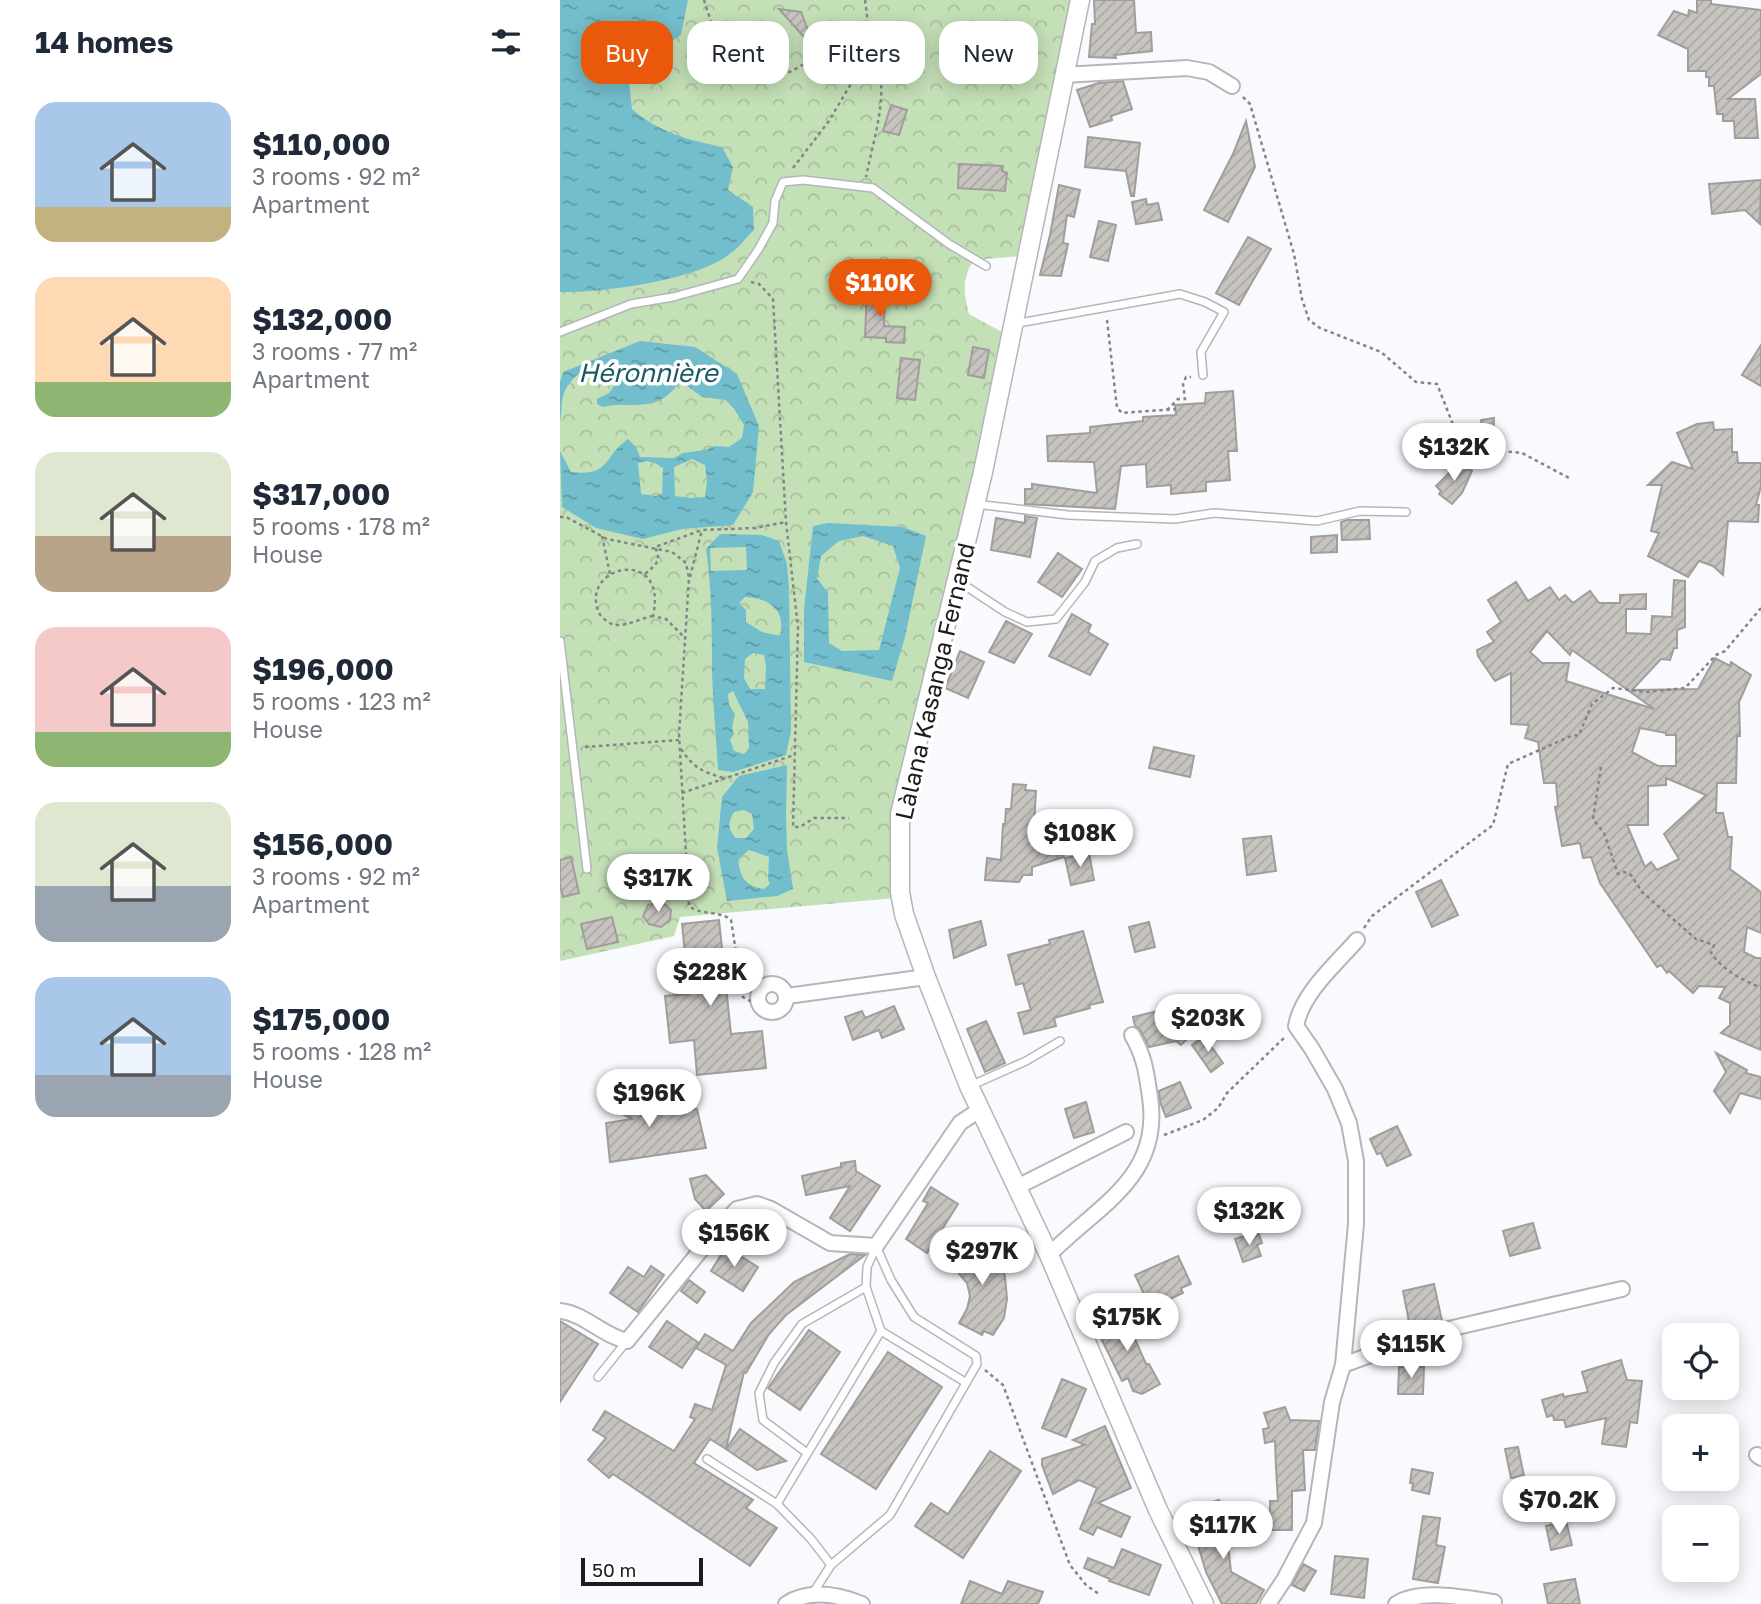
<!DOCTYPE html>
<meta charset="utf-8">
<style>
:root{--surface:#fff;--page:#f6f6f7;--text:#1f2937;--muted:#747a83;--accent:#ea580c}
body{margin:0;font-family:"Golos Text",sans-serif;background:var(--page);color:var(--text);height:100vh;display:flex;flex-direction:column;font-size:26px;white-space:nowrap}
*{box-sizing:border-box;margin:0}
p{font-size:23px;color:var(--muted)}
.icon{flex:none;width:38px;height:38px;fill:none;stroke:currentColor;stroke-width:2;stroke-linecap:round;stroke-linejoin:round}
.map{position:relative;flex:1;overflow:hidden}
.side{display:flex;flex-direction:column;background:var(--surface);width:560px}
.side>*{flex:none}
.guide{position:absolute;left:21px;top:21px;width:665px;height:63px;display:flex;gap:14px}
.tools{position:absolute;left:1102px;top:1323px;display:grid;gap:14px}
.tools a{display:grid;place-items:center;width:77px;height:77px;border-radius:14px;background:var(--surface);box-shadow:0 4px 18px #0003;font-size:35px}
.scale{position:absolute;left:21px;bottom:18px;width:122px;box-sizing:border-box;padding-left:7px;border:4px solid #1c1c1e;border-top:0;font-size:19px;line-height:24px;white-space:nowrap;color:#1c1c1e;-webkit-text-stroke:5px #fff;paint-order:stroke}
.price{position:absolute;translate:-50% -60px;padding:0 16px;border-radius:24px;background:#fff;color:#222;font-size:23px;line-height:46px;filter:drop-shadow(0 2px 4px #0008)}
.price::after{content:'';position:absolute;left:50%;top:42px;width:21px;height:16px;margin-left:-10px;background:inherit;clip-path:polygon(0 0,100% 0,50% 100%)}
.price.selected{background:var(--accent);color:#fff}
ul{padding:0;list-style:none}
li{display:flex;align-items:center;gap:21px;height:175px;padding:0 35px}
li span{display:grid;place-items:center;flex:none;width:196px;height:140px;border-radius:21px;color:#555}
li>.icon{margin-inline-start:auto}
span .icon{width:84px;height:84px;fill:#fffc;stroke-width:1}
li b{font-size:30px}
h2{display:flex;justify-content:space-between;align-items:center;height:84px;padding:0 35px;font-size:30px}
.tag{padding:0 24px;border-radius:21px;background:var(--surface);box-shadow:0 4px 18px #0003;font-size:24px;line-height:63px}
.tag.selected{background:var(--accent);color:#fff}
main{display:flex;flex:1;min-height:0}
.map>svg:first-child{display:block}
</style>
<main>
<section class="side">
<h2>14 homes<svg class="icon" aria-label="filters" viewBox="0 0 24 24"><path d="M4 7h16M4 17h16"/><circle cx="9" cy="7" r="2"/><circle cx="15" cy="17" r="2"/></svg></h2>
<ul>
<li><span style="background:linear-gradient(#a9c7e8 75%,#c2b280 0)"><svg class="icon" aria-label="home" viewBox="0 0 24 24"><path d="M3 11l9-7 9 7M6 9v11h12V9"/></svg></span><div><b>$110,000</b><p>3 rooms · 92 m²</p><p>Apartment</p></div></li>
<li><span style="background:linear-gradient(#ffd9b3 75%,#8fb573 0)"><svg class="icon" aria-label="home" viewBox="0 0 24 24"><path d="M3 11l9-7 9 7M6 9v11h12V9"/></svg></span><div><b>$132,000</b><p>3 rooms · 77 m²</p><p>Apartment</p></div></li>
<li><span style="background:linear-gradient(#dfe7d0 60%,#b9a48a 0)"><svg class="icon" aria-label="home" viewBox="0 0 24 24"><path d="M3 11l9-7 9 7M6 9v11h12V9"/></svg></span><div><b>$317,000</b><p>5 rooms · 178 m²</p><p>House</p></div></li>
<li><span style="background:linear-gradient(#f6c9c9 75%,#8fb573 0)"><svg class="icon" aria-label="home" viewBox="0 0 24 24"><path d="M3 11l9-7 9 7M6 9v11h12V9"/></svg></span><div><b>$196,000</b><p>5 rooms · 123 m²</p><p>House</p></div></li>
<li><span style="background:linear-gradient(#dfe7d0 60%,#9aa5b1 0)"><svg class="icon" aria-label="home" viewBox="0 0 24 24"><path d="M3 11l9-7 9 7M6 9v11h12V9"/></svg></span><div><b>$156,000</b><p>3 rooms · 92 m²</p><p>Apartment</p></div></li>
<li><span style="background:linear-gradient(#a9c7e8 70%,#9aa5b1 0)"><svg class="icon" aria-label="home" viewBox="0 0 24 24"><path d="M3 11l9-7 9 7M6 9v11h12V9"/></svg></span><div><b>$175,000</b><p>5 rooms · 128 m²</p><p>House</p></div></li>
</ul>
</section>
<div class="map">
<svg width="1201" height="1604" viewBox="0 0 1201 1604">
<defs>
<pattern id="forest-crowns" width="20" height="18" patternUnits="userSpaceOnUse" patternTransform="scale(1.75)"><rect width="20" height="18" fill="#c4e0b7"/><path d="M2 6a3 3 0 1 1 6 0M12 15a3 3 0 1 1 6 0" fill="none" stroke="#a8c09d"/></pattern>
<pattern id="water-ripples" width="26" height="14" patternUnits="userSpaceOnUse" patternTransform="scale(1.75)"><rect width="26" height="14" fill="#73becd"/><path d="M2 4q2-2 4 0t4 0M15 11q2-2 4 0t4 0" fill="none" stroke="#5e9aa6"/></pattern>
<pattern id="building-hatch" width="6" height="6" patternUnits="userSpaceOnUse" patternTransform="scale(1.75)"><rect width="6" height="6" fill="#c7c4c0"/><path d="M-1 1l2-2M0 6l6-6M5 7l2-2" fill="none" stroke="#aaa8a5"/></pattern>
</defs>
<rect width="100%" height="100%" fill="#f8fafe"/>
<!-- forest -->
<path fill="url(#forest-crowns)" d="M0,0H519L461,256L414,260C401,278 404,294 409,314L442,332L401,533L354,719L336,898L120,917L114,936L0,961Z"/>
<!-- water -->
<g fill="url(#water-ripples)" fill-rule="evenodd">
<path d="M0,0H128L121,35L92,54L69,82L72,109C98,132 128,140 162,147L173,167L168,190L193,207L194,230C186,237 180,247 171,253C139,280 42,293 0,292Z"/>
<path d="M80,341L135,347L177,374L199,426L193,492L173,525L122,529L83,539L36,528L2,507L0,451L11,472C51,477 43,456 68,439L76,447L80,457L114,458L123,453L145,450L155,446L169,447L182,438L184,425L175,410L166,400L142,397L122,382C115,387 108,397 100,400C82,409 62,402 43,407L37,404V399L49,393L59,379C59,379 55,369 54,369C38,353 10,377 4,393C1,401 2,413 0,422V382L3,372ZM132,459L145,465L147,481L145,497L131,498L115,496L114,467ZM86,461L95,463L103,468L102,494L96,496L81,494L78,463Z"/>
<path d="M268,523L343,527L366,536L345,637L332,681L244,662V610L253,526ZM303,536L333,546L340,568L319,650L282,651L269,643L268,592L257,579L261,556L279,541Z"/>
<path d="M160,534L202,535L219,541L227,564L229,587L231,731L226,755L173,772L158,770C156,737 153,705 152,672C152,631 152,590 146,549ZM186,547L187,570L151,571L150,548ZM185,597C210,598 226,610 220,636L202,632L186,622V610L179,603ZM193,653L204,655L206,667L205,689H190L184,678L185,659ZM173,691L188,722L189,748L184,754L174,751L170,740L174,734L172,728L175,714L169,705L168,694Z"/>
<path d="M227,765L226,815L227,850L233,889L217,896L167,901L157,847L162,797L179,776ZM184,810L192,814L194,829L186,838H176C167,828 168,823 174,812ZM189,850L209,857L208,880L210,884L204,889C185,886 180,877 178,859Z"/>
</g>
<!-- building -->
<g fill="url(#building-hatch)" stroke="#a09d9a" stroke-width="2" fill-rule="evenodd">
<polygon points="534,0 574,0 576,33 591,32 592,51 555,55 556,58 529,57 532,24 535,24"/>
<polygon points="1137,0 1151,0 1151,4 1201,10 1201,74 1168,99 1195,99 1198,138 1175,138 1174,121 1163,121 1163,114 1157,114 1154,86 1149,86 1149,77 1146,77 1146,71 1128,71 1128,49 1098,35 1114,11 1128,16 1129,10 1137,13"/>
<polygon points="219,9 241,12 254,46 253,47"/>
<polygon points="563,81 572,109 551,116 552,120 530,127 517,90 539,83"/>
<polygon points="331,105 347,110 339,135 323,131"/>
<polygon points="686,121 695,167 668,222 644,210 673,154"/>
<polygon points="528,137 580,143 574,196 571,196 566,171 525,167"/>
<polygon points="399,164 443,166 442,171 447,173 445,191 398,188"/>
<polygon points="1201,180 1200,224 1185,210 1152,214 1149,184"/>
<polygon points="499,185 520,190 514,217 507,215 503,243 508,244 501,276 480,275 490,235"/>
<polygon points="586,199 587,205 598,203 602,220 576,224 572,202"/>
<polygon points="539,221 556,225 548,261 530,257"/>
<polygon points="688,237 711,249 679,305 656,293"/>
<polygon points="307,289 325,290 324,326 345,327 344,343 326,342 326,338 305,337"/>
<polygon points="1201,345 1201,386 1182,375"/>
<polygon points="413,347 429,350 424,378 408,375"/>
<polygon points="341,358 360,360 355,400 337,398"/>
<polygon points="673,391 677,451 668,451 670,480 646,482 646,491 611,494 611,485 587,487 586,464 561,466 555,509 465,504 465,489 472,489 472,484 537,493 534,462 488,461 487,436 530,433 530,427 583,421 583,417 616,415 615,405 645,403 646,393"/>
<polygon points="934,418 933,457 925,458 921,420"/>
<polygon points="1153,422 1154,430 1172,429 1172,452 1177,452 1178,463 1201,463 1201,486 1196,505 1199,505 1198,522 1168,521 1163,575 1153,566 1139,561 1128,577 1088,556 1099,533 1091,531 1102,485 1088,485 1112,462 1133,469 1117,433 1137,424"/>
<polygon points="895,463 912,471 902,493 892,504 879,494 881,491 876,486 889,473"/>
<polygon points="465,516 477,518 470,557 431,550 436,518 465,523"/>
<polygon points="787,520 809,520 810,539 782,540 781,522"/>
<polygon points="777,535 777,552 751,553 751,537"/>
<polygon points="498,553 522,569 502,597 478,582"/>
<path d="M1114,580L1125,581V627L1117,630V648H1114L1110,660L1101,659L1072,690L1138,689L1155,658L1170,666L1171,662L1191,675L1179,702L1180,736H1177L1176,783H1157L1156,813H1163L1168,837H1172L1170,869L1201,892V933L1187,927L1184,952L1196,958H1201V1050L1161,1033L1170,1025V1003L1159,998L1165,987L1139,986L1133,993L1109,971L1107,973L1101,965L1097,967L1040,883L1031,857L1023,858L1020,843L1002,846L995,807L998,806L996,783H984L978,742L965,738L969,725L951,724V673L935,681L918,656L917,650L934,642L927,632L941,622L928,600L956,582L968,601L990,587L999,600L1005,595L1013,603L1030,591L1039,603H1060V595L1086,594V609H1066V633L1091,634L1092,616L1112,617ZM987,631L1010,655L1012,650L1094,709L1006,681L1009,663H982L970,652ZM1080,728L1106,733V735H1116V766H1098L1072,752ZM1106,778L1146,795L1104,834L1119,859L1097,870L1091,862L1085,867L1067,825H1088V786L1106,785Z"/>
<polygon points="512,614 531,625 528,632 548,644 530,675 489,656"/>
<polygon points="446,621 472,634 454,663 429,652"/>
<polygon points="400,651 424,662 408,698 385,688"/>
<polygon points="594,747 634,756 630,777 589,768"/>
<polygon points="453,784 466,785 465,790 476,791 473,842 496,835 504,857 472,867 472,875 463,875 459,882 425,880 427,858 441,860 443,824 445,824 446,809 451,809"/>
<polygon points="711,836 716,871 687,875 683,839"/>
<polygon points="529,853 534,880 511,885 505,858"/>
<polygon points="11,857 19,893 3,897 0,885 0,860"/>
<polygon points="881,880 898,915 872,927 856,892"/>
<polygon points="101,901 111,910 110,920 101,927 89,924 83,916 88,905"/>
<polygon points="52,917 58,942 27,949 21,924"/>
<polygon points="159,920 171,1034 202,1031 206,1068 137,1075 134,1040 110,1043 105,996 129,994 122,924"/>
<polygon points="421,921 426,945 394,958 389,930"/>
<polygon points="589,922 595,947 575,952 569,927"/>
<polygon points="523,931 543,1002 529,1005 530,1008 494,1018 496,1026 464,1034 458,1013 471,1010 463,983 456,985 448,955 490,944 489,940"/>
<polygon points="334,1006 344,1029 322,1038 319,1030 293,1040 285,1017 302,1011 305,1018"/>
<polygon points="602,1010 606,1027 614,1019 631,1035 621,1045 616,1041 589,1047 581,1031 575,1026 573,1017"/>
<polygon points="426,1021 445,1063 425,1072 407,1029"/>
<polygon points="644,1036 663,1063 651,1072 632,1045"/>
<polygon points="1156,1053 1187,1070 1186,1073 1201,1077 1201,1099 1180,1093 1170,1113 1154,1091 1166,1072"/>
<polygon points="620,1082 631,1108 606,1117 600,1102 599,1091"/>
<polygon points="53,1083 95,1107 95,1115 137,1109 146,1148 50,1162 46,1123 72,1119 42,1103"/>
<polygon points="526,1102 534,1132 514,1138 505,1109"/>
<polygon points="837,1126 851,1155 827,1166 821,1153 817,1154 810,1139"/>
<polygon points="295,1161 296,1171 320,1186 290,1231 270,1218 290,1186 246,1195 242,1176 281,1167 281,1163"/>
<polygon points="146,1175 164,1194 146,1211 135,1199 130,1179"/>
<polygon points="371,1187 398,1204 367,1253 346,1239 368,1203 363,1201"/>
<polygon points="973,1223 980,1248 950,1256 943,1231"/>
<polygon points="698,1232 702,1243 697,1245 701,1256 683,1262 675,1239"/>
<polygon points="413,1236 427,1245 441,1263 445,1277 447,1299 444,1318 433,1335 424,1331 422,1335 399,1323 407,1309 410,1296 407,1283 391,1264"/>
<polygon points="166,1247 198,1267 183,1291 151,1271"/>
<polygon points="290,1254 305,1255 226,1315 209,1334 186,1373 184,1372 166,1449 150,1439 134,1463 193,1500 186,1508 217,1528 190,1566 53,1474 49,1478 28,1460 46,1438 33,1430 45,1411 114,1451 135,1419 130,1417 135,1404 152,1410 166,1365 136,1348 145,1334 173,1351 191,1323 234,1282"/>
<polygon points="618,1256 631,1284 621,1288 623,1293 606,1301 604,1296 588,1303 575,1275"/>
<polygon points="91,1266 104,1275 78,1312 50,1293 68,1267 84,1277"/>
<polygon points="129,1280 145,1292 137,1303 121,1291"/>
<polygon points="874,1284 882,1321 850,1327 843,1291"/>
<polygon points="559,1303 577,1334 574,1337 586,1364 589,1364 600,1384 582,1394 573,1391 568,1378 562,1381 536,1328 548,1324 550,1317 558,1319"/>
<polygon points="0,1321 38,1344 0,1402"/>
<polygon points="107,1321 139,1343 122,1368 89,1347"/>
<polygon points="249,1330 280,1352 240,1410 208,1388"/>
<polygon points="328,1352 382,1387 316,1489 261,1454"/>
<polygon points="1061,1360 1067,1380 1082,1381 1077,1423 1070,1422 1066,1447 1042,1444 1046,1418 1006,1427 1004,1420 994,1420 993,1415 987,1417 982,1400 1003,1394 1004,1397 1028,1392 1022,1372"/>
<polygon points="839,1367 864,1367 863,1394 838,1394"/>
<polygon points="502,1379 526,1389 506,1437 482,1428"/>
<polygon points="725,1407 730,1420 759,1421 758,1429 755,1450 743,1450 745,1490 732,1491 732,1530 710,1530 710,1501 718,1501 716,1468 715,1441 705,1443 703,1429 709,1428 704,1413"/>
<polygon points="545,1426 571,1488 538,1503 570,1517 561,1537 537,1527 533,1535 520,1529 537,1488 519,1480 493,1494 482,1465 482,1459 525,1445 513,1440"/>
<polygon points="180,1429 226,1461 197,1470 166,1449"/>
<polygon points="958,1447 964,1476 951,1478 945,1449"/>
<polygon points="430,1451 461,1471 403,1558 355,1526 371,1503 388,1514"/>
<polygon points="852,1469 873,1473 869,1494 852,1490 853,1483 850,1483"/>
<polygon points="659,1500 666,1522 660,1524 669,1553 671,1572 704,1590 696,1604 662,1604 646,1572 637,1542 648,1539 639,1506"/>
<polygon points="1036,1501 1038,1517 1016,1520 1014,1503"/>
<polygon points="863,1516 880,1518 876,1545 885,1547 878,1583 853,1579"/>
<polygon points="1006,1521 1012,1545 991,1550 986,1526"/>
<polygon points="562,1549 601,1565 589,1595 549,1581 550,1579 524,1568 528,1558 554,1568"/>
<polygon points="775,1556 808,1559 804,1598 771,1594"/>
<polygon points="743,1564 756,1571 744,1591 732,1585"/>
<polygon points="1015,1579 1020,1604 988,1604 984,1584"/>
<polygon points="410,1581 442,1594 448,1581 483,1592 478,1604 401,1604"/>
</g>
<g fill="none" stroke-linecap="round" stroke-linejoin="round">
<defs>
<g id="service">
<polyline points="453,324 620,294 645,302 664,312 641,352 643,375"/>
<polyline points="0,332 71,304 113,297 178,279 198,250 213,223 215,201 223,182 243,180 313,188 389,244 426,266"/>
<polyline points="415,504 508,515 615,519 654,513 757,521 800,511 846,512"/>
<polyline points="398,581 445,612 467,622 496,619 525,582 535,561 557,548 577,544"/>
<polyline points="0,641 27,869"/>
<polyline points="410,1086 466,1061 500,1041"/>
<polyline points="316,1247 307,1267 306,1287 321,1331 405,1382"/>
<polyline points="38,1377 66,1342"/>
<polyline points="247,1453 203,1420 199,1393 214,1363 242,1324 306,1287"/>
<polyline points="147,1459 217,1504 251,1539 271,1565"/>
<polyline points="217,1504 321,1331"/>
<polyline points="253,1593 271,1565 330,1515 417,1364 416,1356 354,1317 331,1280 316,1246"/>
</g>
<g id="minor">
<polyline points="503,75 627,68 649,72 672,86"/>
<circle cx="212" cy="998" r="14"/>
<polyline points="227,996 366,977"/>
<polyline points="457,1187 566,1132"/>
<path d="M489,1255C538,1205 602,1178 590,1097C586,1071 585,1058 572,1035"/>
<path d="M0,1311C24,1313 43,1336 67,1341L158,1229L177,1209L197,1204L211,1209L270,1243L316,1246L400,1123L421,1109"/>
<polyline points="783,1365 859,1337 897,1327 1062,1289"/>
<polyline points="1197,1455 1201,1458"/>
<path d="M226,1604C249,1589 277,1594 302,1604"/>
<path d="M708,1604L724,1580L754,1523L772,1402L783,1365L796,1224V1161L789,1123L775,1089L752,1049L736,1026C742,993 776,964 797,940"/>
<path d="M836,1604C860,1588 906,1598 934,1602"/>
</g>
<polyline id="tertiary" points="520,0 423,472 340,814 340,892 344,914 366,977 409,1086 489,1255 598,1510 644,1604"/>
</defs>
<!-- service casing -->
<use href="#service" stroke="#b4b6ba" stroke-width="10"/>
<!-- minor casing -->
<use href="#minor" stroke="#b4b6ba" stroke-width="18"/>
<!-- tertiary casing -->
<use href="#tertiary" stroke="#b4b6ba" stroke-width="21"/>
<!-- path -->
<g stroke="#848588" stroke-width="2.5" stroke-dasharray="3.5 3.5" stroke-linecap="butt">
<path d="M144,0L151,22L178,47L205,79C222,79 237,67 252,60C270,52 294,56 313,61L305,0"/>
<polyline points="683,97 690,104 734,254 742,299 749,320 760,328 821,352 856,382 877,384 892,422 896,444 903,447 962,453 1009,478"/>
<path d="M233,168L269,121L299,70L313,61C333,83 311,149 306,177"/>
<polyline points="191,282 199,284 213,299 226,522 238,627 233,827 240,827 254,818 289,818"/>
<polyline points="547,320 557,408 562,413 616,409"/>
<polyline points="607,410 618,399 625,399 623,384 626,377 631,377"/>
<path d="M0,517H6L47,539L112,552L126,563L129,578L119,734L129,906C142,916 159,910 171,920L183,997L190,1001L197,1000"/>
<polyline points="42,536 50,574"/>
<path d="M85,574C96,564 102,562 95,547L142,530L195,528L226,522"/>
<polyline points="130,577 142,530"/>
<path d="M93,616C81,618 68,626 56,625C50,625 42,618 39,613C18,565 109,545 93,616L106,619L126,639"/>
<polyline points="25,747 119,740"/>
<path d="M121,749C134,768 141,771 163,778"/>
<path d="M1041,767L1033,819L1044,833L1058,874L1064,872L1071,875L1082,892L1136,939L1154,945L1151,953C1164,971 1181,979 1201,988"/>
<polyline points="122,793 234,755"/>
<polyline points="804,928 812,916 933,825 948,764 1011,736 1019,735 1032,704 1053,688 1087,692 1125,688 1156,655 1165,651 1201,608"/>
<polyline points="604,1135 643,1120 658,1108 667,1093 726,1036"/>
<polyline points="425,1370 443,1385 510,1565 526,1585 539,1594"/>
</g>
<!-- service -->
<use href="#service" stroke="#fff" stroke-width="7"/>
<!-- minor -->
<use href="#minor" stroke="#fff" stroke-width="14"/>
<!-- tertiary -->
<use href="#tertiary" stroke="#fff" stroke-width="18"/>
</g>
<g text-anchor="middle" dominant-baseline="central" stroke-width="7" stroke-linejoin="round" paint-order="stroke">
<!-- street labels -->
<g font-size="24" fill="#1c1c1e" stroke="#fff">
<text transform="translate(374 681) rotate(-77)">Làlana Kasanga Fernand</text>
</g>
<!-- water labels -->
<g font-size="26" font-style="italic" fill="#1b5a65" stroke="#fff">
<text x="88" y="372">Héronnière</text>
</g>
</g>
</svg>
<div class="tools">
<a><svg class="icon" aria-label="locate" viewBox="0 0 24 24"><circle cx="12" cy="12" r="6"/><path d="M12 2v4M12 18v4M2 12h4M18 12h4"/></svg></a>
<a>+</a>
<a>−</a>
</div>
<div class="scale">50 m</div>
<b class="price selected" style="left:320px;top:319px">$110K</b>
<b class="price" style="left:894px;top:483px">$132K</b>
<b class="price" style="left:520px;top:869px">$108K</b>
<b class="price" style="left:98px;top:914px">$317K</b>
<b class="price" style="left:150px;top:1008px">$228K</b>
<b class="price" style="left:648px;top:1054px">$203K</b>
<b class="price" style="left:89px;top:1129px">$196K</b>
<b class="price" style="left:689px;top:1247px">$132K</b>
<b class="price" style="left:174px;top:1269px">$156K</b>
<b class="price" style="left:422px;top:1287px">$297K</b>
<b class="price" style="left:567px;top:1353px">$175K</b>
<b class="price" style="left:851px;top:1380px">$115K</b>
<b class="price" style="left:999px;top:1536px">$70.2K</b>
<b class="price" style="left:663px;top:1561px">$117K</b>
<div class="guide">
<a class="tag selected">Buy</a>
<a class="tag">Rent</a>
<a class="tag">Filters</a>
<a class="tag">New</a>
</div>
</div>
</main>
